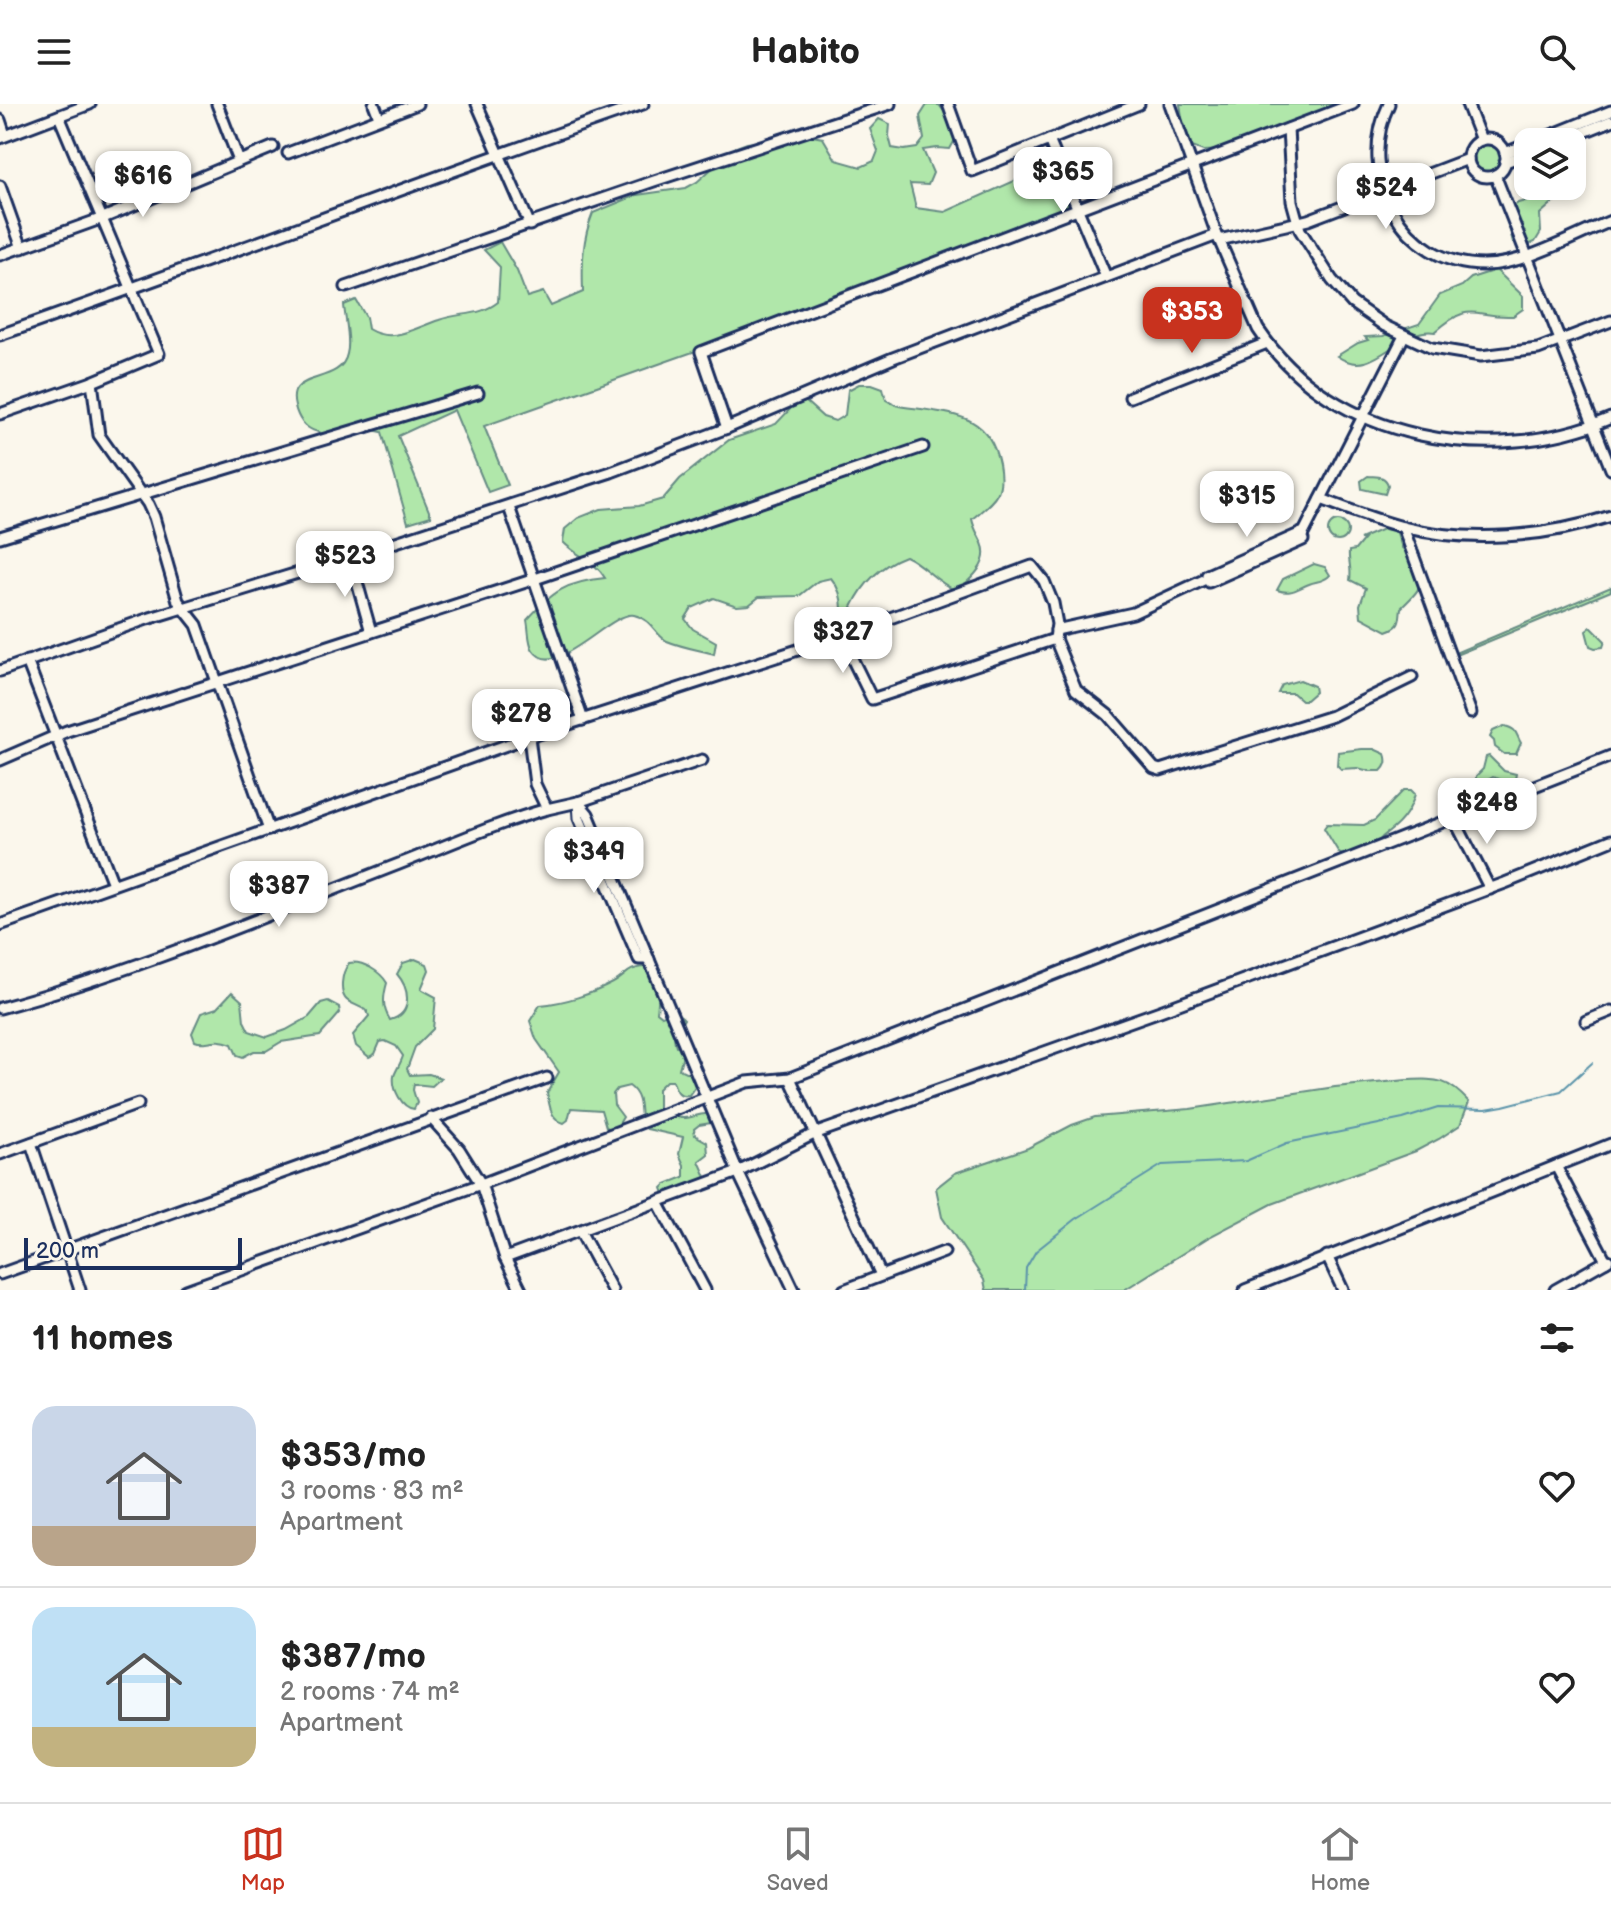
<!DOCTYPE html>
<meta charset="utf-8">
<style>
:root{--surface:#fff;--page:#f2f2f2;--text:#222;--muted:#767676;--line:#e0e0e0;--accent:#c8321e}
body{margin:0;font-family:"Balsamiq Sans",sans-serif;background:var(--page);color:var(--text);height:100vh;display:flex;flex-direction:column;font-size:30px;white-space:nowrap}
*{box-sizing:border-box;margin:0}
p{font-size:26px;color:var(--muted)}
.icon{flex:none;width:44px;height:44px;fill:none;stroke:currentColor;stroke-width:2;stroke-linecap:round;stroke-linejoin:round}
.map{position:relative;height:1186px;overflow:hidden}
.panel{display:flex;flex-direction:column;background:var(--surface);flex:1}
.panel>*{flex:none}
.controls{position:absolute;left:1514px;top:24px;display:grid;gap:16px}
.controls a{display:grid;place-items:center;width:72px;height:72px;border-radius:16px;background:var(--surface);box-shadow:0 4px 12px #0003;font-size:40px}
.scale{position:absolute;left:24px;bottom:20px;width:218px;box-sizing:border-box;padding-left:8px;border:4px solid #1b2f5e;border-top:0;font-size:22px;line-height:28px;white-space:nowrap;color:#1b2f5e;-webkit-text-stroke:6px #fbf7ec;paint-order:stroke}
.price{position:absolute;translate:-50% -68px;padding:0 18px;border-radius:16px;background:#fff;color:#222;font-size:26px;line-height:52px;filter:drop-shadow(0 2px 4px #0008)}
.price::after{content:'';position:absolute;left:50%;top:48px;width:24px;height:18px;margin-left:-12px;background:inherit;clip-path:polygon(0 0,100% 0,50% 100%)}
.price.active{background:var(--accent);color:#fff}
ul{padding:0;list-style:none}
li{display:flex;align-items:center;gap:24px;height:200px;padding:0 32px}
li+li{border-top:2px solid var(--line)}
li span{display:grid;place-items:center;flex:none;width:224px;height:160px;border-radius:24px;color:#555}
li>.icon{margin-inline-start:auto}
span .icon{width:96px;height:96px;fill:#fffc;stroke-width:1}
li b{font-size:34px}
h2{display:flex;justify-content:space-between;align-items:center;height:96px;padding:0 32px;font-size:34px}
header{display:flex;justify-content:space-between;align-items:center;height:104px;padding:0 32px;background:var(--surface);font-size:36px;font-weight:700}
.tabs{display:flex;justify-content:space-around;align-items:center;height:112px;border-top:2px solid var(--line);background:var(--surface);font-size:22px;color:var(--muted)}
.tabs a{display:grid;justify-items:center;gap:4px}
.tabs .active{color:var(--accent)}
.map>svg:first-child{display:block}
</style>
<header><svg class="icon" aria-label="menu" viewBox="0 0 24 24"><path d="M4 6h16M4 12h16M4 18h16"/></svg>Habito<svg class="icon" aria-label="search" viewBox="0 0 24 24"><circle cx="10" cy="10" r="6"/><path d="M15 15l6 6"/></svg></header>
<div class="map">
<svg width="1611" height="1186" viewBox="0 0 1611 1186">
<rect width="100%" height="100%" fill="#fbf7ec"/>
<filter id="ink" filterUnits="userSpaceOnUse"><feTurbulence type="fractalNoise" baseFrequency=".0125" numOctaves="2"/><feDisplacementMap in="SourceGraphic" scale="16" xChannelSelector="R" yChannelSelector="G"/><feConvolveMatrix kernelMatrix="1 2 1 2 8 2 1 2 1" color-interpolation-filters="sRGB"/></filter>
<g filter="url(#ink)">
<!-- green -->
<g fill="#b0e7aa" stroke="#668b84" stroke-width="2">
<polygon points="1180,0 1353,0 1296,22 1261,29 1240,42 1228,46 1203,47 1192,43 1185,33"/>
<path d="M927,1H939L947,11L956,34L950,45L937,44L923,46L933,69L928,81L910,80L916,104L945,108L1050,61L1071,103L690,249L484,322L508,381L488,388L454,306L398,332L431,412L408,419L382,328C361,322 342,334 321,329C310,326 303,322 298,311C277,262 340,285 347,250C351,236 345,215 344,201L356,196L366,213L368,225C393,240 414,224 439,216C460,208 479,213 498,198L500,163L484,146L500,138L517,167L527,193L543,188L551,202L583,188C582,159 582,136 593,109L637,91L686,84L697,78L736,43L747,39L812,32L823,34L836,56L861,63L874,57L878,47L870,25L879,15L890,20L889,32L892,44L904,46L917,44L924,35L920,12Z"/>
<circle cx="1487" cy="54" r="13"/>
<polygon points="1555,89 1558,94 1540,110 1541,128 1535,138 1524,143 1513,138 1505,109 1518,99"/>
<path d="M1496,166L1523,192V205L1513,212C1472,214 1473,195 1435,228C1398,222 1374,278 1337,252L1358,239L1368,236L1365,233L1383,232L1419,220L1440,191L1462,182L1471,174Z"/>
<path d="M859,280H872L883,284L886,296C898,304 907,303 921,305C962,311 990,315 999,360C1005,391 994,396 972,415C974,425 978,430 982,439C991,459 971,475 957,487C936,479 925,461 905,452C881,461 863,480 852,503L865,523L851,525L840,522C844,504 843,488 831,474L818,477L799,492L759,493L749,501L737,502L714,494L692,504L685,515L693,525L716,538L714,550C699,546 681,543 667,537C655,531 652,515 634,511C610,507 554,579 533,546C528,539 529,524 527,516C553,487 566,478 605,474C594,456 579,454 563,438L565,425L578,414L601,405L639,402L663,395L680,375L729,336L776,320L793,302L804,296L823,313L835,317L845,311L848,286Z"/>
<path d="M1368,372C1377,373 1385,371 1388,381L1385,390L1362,385L1361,377Z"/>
<circle cx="1338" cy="427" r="10"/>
<path d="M1383,425L1396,426L1402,444L1416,456C1421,488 1423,482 1401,504C1399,517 1402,522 1387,527L1361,513L1360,501L1366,484L1350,476C1352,465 1348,457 1349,447L1355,446L1364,435H1360Z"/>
<path d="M1314,460L1325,463L1330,471L1328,473C1322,478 1316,477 1309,480C1296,485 1291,491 1277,486L1283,475Z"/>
<polygon points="1611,483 1611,487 1456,551 1455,549"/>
<polygon points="1591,523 1605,537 1603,543 1595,544 1590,542 1586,527"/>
<polygon points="1300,576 1314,582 1315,588 1306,596 1301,596 1293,589 1278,589 1282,581"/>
<path d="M1504,622C1518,625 1515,629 1521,639L1516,650H1504L1495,643L1494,637L1490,633L1493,627Z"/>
<path d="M1362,645H1374L1385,650C1388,658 1386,662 1381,667H1369L1358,664L1341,665L1337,661L1338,648Z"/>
<polygon points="1489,652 1504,667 1516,670 1515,675 1509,679 1493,673 1482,679 1476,678 1476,672 1483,665 1486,653"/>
<path d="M1404,686H1411L1415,690C1411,705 1403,717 1390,727C1384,732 1380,733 1377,741L1344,752L1339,749L1324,724L1327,720L1364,721L1375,716Z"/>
<path d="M415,855L427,860L429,866L421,885L436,893L433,925L415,943L407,965L410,971L429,970L441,974L432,982L414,980L413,986L417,999L414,1005C402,1004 392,985 394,972C396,966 401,959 403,952L396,942L385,937L380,938L375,950L369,953L356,942L353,931L369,912L367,907C351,897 341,900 342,879C343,870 344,866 349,859C362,856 381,868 387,879C383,893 382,903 390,916C413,910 410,885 397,870L403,859Z"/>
<path d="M646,863L659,889L657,908L662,912C671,907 678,908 684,915C678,926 671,929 676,942L688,940L693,946L682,954L679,965L690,970L696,981L689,991C679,993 676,987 673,977H666L658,985V1004C665,1009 673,1013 682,1014C697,1015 706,1002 717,1018L699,1021L694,1025L695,1031L707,1038L708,1050L699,1057L707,1075L696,1088L666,1095L662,1084L666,1080L684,1073V1061L679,1050L683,1033L647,1025L641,1020C640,1006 642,991 629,982L617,985L613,990L614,1001L623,1013L617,1023L611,1025L606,1023L601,1006L571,1004L568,1016L564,1019C550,1015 550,1002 547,989L559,968L536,935L530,917L540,901C564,899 592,890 613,879C628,871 626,864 646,863Z"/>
<path d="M232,888L242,897L244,917L249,927L267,933L286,926L309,913L321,899L328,897L339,903L340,909L320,932L281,938L266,947H254L243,953L237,951L232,940C213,932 206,942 195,937L192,929L201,909L217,904Z"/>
<path d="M1407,976C1438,975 1447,974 1469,998L1460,1021L1439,1035L1416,1047L1272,1100L1209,1133L1124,1186H986L984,1176L942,1113L936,1084L955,1069L1028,1044L1072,1021L1095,1013L1190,1005L1335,983Z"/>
</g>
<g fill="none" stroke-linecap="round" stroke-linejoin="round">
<!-- stream -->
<polyline stroke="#5b94aa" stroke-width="2" points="1025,1186 1026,1164 1036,1147 1076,1115 1162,1061 1246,1057 1287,1039 1403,1015 1438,1004 1486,1005 1503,1002 1561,987 1592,959"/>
<defs>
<g id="minor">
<polyline points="217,0 239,57"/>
<polyline points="374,0 379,13"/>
<polyline points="477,0 530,121"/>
<polyline points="948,0 972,67 1139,0"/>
<path d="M1170,0L1217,131L1258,225C1333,338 1493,364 1611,314"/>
<path d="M1389,0C1355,71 1402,161 1484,161C1523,161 1574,132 1611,117"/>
<polyline points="1467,0 1481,36"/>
<polyline points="0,16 5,31"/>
<polyline points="1288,25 1292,97 1300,126 1332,176 1352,199 1385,222 1432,244 1481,252 1538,245 1611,217"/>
<polyline points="0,34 90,0"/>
<circle cx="1487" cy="54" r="19"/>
<polyline points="1049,36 1106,173"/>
<polyline points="1534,38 1611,7"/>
<polyline points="1559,38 1611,17"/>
<polyline points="288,49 417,0"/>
<polyline points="1505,49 1528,40"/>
<polyline points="1505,58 1528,50"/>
<polyline points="1495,71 1611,365"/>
<polyline points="0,82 22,144"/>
<polyline points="1219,136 1308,116 1468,55"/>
<polyline points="0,151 103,114 273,43"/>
<polyline points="346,183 654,77 890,0"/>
<path d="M0,231C215,156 427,74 643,0"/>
<polyline points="92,278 99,331 148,400 154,413 178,497 197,521 269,726"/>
<polyline points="1130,293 1267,239"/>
<polyline points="0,310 92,278 159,250 59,12"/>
<polyline points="727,324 701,248 1353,0"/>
<path d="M1321,395C1348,405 1375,416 1403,423C1470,440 1547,433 1611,412"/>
<polyline points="509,403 583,616"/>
<polyline points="1403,423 1471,609"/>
<polyline points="1302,432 1404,232"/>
<polyline points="0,433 478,289"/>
<polyline points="350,453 371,528"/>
<polyline points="1207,471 1301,429"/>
<polyline points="1209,478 1303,436"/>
<polyline points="1056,526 1133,509 1208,474"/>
<polyline points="841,532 872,595 1055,535"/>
<polyline points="27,557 113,780"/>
<polyline points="0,567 147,515 350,453 611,368 727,324 893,254 1217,131"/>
<polyline points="529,633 535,680 547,705 578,698 702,656"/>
<polyline points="0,656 67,627 535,475 923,343"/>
<polyline points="578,698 588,710 738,1068 794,1186"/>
<polyline points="578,698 579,714 639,855 649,855"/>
<polyline points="1454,715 1490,785"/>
<polyline points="0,821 529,633 841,532 1032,462 1044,477 1053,499 1057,520 1055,535 1076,586 1108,611 1154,664 1160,666 1332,612 1412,573"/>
<path d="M0,904C137,867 267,811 399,760C448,741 497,719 547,705"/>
<polyline points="1586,917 1611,907"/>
<polyline points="790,974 881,1171"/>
<polyline points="431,1014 459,1045 481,1080 505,1154 521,1186"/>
<polyline points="31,1039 80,1186"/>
<polyline points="0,1050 138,1000"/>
<polyline points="1556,1062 1606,1157"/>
<polyline points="658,1098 705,1186"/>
<polyline points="580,1127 612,1186"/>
<polyline points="1327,1152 1343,1186"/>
<polyline points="505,1154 738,1068 814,1030 1160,907 1505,779 1611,736"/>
<polyline points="0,1170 547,974"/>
<polyline points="186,1186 481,1080 747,978 790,974 1611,652"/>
<polyline points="844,1186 944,1148"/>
<polyline points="1245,1186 1611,1040"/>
<polyline points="1555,1186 1608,1156"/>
</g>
</defs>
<!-- minor casing -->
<use href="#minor" stroke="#1b2f5e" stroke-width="15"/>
<!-- minor -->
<use href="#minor" stroke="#fbf7ec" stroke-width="9"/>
</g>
</g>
</svg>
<div class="controls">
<a><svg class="icon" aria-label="layers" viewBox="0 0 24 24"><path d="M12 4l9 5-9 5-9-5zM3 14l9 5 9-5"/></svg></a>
</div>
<div class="scale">200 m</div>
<b class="price" style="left:1063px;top:111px">$365</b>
<b class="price" style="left:143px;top:115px">$616</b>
<b class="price" style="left:1386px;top:127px">$524</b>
<b class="price active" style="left:1192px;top:251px">$353</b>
<b class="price" style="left:1247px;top:435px">$315</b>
<b class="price" style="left:345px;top:495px">$523</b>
<b class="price" style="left:843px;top:571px">$327</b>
<b class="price" style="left:521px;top:653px">$278</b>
<b class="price" style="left:1487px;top:742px">$248</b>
<b class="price" style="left:594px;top:791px">$349</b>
<b class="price" style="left:279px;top:825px">$387</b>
</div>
<section class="panel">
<h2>11 homes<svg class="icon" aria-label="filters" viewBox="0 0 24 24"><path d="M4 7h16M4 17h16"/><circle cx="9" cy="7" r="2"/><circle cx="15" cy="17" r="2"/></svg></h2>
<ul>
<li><span style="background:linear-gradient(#c9d6e8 75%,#b9a48a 0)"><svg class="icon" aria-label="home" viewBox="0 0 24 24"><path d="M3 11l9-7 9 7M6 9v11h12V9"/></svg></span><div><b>$353/mo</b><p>3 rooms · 83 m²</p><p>Apartment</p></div><svg class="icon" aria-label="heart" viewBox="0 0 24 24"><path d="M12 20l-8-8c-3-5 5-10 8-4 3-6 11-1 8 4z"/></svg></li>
<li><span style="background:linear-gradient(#bfe0f5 75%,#c2b280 0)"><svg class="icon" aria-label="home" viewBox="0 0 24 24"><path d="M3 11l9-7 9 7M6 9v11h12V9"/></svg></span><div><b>$387/mo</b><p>2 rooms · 74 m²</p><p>Apartment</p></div><svg class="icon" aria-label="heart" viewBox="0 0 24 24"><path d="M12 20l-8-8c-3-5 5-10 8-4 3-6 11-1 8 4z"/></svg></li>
</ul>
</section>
<nav class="tabs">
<a class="active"><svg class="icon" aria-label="map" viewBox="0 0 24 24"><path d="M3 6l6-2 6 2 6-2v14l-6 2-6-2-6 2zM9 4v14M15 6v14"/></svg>Map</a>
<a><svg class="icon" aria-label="saved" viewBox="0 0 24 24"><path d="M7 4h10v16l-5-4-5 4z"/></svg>Saved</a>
<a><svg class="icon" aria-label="home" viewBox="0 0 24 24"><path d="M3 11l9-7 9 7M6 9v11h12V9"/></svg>Home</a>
</nav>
